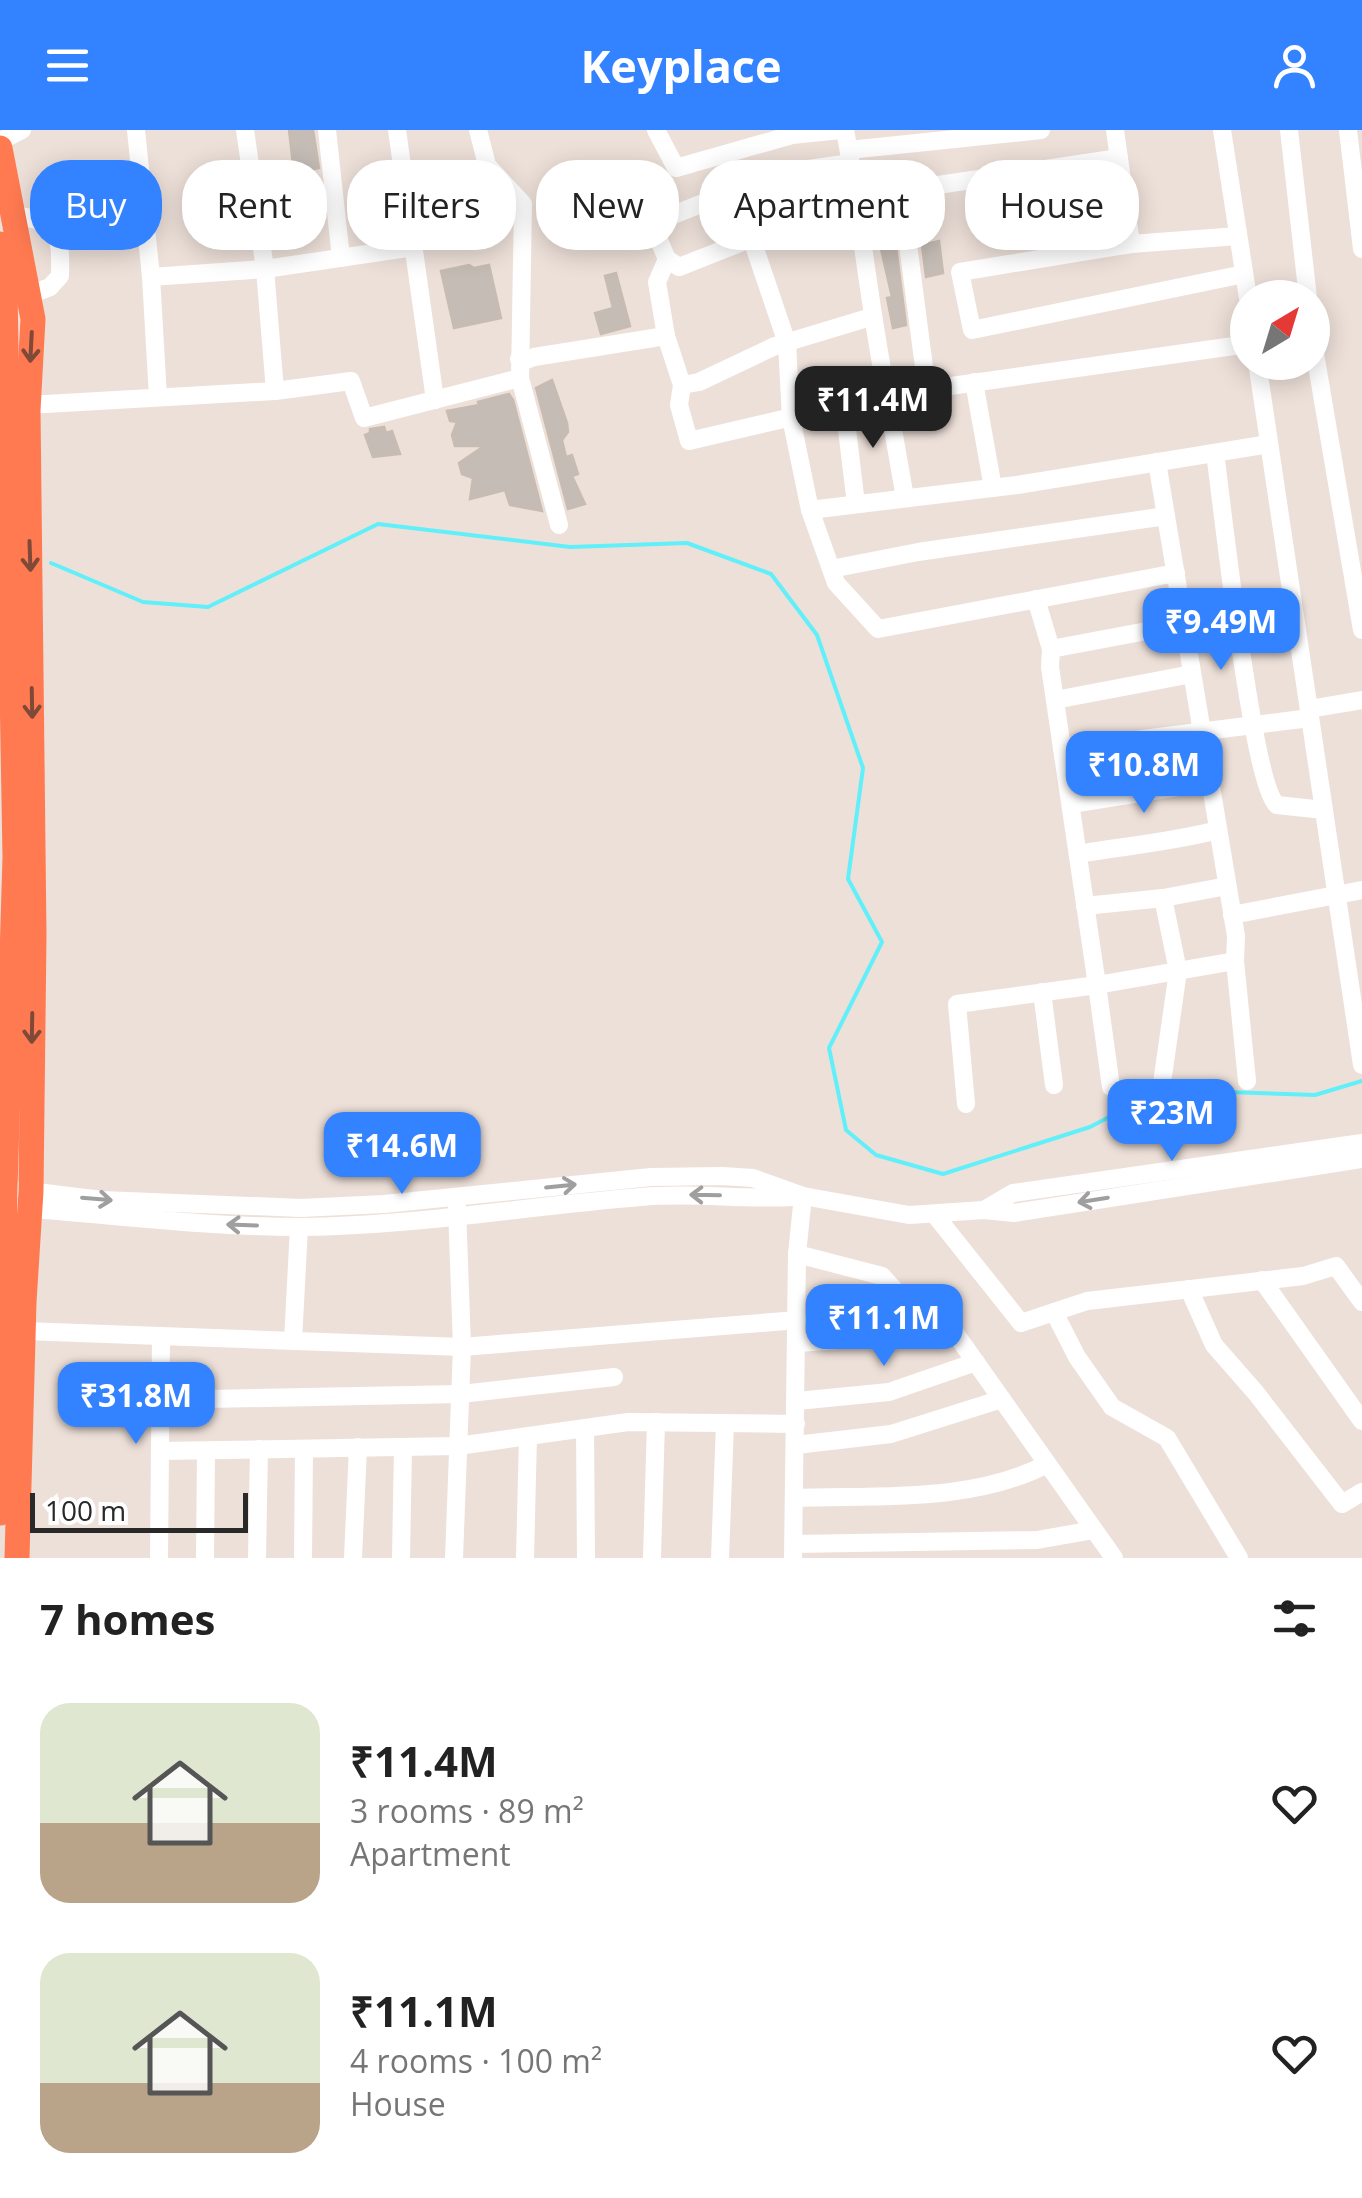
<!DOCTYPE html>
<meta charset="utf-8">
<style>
:root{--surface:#fff;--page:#f6f6f6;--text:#222;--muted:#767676;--accent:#3382ff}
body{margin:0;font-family:"Open Sans",sans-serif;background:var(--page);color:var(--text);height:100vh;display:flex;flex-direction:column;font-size:38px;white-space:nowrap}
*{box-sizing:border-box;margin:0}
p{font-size:32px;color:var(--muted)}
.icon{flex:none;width:55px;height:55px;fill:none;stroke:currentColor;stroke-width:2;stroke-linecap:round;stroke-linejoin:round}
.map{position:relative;height:1428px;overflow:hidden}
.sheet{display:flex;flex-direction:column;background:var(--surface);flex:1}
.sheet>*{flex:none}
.top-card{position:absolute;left:30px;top:30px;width:1302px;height:90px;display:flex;gap:20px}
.needle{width:65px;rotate:38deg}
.controls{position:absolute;left:1230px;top:150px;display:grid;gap:20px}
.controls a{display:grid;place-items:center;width:100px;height:100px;border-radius:50%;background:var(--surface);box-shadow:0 5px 25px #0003;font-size:50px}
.scale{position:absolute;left:30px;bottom:25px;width:218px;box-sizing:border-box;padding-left:10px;border:5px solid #292929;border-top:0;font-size:28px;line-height:35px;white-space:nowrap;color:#292929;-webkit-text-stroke:8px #fff;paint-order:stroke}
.price{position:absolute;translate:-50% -85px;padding:0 22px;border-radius:20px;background:var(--accent);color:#fff;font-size:32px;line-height:65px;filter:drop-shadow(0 2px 5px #0008)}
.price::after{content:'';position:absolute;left:50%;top:60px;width:30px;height:22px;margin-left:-15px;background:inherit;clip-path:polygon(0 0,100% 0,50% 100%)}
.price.active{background:#222;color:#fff}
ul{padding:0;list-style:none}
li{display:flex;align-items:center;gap:30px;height:250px;padding:0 40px}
li span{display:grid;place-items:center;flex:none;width:280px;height:200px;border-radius:30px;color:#555}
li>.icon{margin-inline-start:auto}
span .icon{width:120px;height:120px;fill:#fffc;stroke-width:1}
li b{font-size:42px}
h2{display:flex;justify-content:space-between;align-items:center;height:120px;padding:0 40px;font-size:42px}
.pill{padding:0 35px;border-radius:40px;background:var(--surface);box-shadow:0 5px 25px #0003;font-size:35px;line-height:90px}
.pill.active{background:var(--accent);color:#fff}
header{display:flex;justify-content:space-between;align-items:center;height:130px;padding:0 40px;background:var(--accent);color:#fff;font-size:45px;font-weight:700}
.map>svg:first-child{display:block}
</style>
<header><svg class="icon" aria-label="menu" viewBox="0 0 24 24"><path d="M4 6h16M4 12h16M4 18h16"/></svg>Keyplace<svg class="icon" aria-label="person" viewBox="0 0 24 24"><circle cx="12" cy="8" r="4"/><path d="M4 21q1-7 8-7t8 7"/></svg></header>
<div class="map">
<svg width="1362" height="1428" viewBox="0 0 1362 1428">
<rect width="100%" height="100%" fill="#ede0d9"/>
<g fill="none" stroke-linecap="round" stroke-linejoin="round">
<!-- stream -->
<g stroke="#61eff9" stroke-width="4">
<polyline points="51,433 143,472 208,477 378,394 570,417 687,413 771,444 817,505 863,638 848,749 882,812 829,918 846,1000 876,1025 943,1044 1090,997 1157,962"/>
<polyline points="1166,960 1315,965 1362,951"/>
</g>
</g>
<!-- building -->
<g fill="#c4bcb5" stroke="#c8bcb2" stroke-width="2.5">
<polygon points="289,0 313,0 319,38 294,43"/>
<polygon points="230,52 231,70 202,75 200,55"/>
<polygon points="894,102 906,195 893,198 887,168 892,167 878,106"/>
<polygon points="939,111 943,143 926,147 922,115"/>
<polygon points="469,135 474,138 489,135 501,188 454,198 441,141"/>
<polygon points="616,143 630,196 601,204 595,183 613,178 605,146"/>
<polygon points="552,250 567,293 568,302 562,310 566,327 572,325 578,344 572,346 585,374 568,379 536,258"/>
<polygon points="509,264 513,270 542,381 510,375 505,360 470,369 473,348 462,344 459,333 484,316 455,316 452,305 457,292 450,291 447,281 479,275 478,272"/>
<polygon points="384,297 386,303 392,301 400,324 373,327 365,305 370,303 370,299"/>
</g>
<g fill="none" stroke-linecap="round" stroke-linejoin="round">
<!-- minor -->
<g stroke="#fff" stroke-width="18">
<polyline points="136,0 151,147 158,267"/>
<polyline points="245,0 265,139 275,261"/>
<polyline points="327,0 341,128"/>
<polyline points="397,0 435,270"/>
<polyline points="478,0 487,35 523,74 520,248 559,395"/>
<polyline points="656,0 676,38 792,5 840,0"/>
<path d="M845,0C861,88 869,177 887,265L1248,214"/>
<polyline points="1115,0 1131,114 1238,106"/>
<polyline points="1222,0 1248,168"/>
<polyline points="1289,0 1308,168"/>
<polyline points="1348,0 1362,119"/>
<polyline points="0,11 22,0"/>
<polyline points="849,20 1041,0"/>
<polyline points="851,33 780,43 660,90 655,101 667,129 679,137 857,67 1119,28"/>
<polyline points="901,61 927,260"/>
<path d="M14,85C59,92 61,101 60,146L50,157L29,165"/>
<polyline points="751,107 787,213 791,288 810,380 1017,355 1269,314"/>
<polyline points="1131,114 960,142 972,200 1244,144"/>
<polyline points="667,129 657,152 666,206 682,255 679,275 689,311 887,265 905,368"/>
<polyline points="151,147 265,139 414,117"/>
<polyline points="1312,206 1362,500"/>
<polyline points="519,229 524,231 534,227 666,206"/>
<polyline points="1257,232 1362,935"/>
<polyline points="974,252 993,358"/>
<polyline points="682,255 699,252 775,216 871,187"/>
<polyline points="28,275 275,261 351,251 364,288 520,248"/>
<polyline points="844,275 856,374"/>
<path d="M1215,323C1222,373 1252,654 1277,675L1324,680"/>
<polyline points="1157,332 1236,806 1235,831 1097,855 1050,537 1051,519 1184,494"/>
<polyline points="810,380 836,453 878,499 1176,443"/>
<polyline points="831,439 918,422 1166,386"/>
<polyline points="1036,469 1051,519"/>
<polyline points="1055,570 1192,544"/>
<polyline points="1309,579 1362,570"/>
<polyline points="1062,619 1310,588"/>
<polyline points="1071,674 1210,652"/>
<path d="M1078,724C1125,716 1172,712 1218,700"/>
<polyline points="1085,776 1163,768 1227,756"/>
<polyline points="1232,785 1362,760"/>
<polyline points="1235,831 1247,951"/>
<polyline points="1042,862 1054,955"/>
<polyline points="1161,960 1178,841 1163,768"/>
<polyline points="966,974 957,874 1097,855 1111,957"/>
<polyline points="20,1060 102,1070 301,1078 384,1074 651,1047 722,1046 753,1048 803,1066 909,1085 984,1080 1014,1083 1362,1029"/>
<path d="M21,1078C114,1085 207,1097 301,1097C415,1096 527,1076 641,1067C692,1062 741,1070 792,1067"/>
<polyline points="984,1080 1013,1063 1362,1013"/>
<polyline points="935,1085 1021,1193 1087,1171 1303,1146 1336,1136 1362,1172"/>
<polyline points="797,1124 882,1146 925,1193 955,1203 1114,1428"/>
<polyline points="1262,1150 1362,1291"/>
<polyline points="1189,1159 1214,1215 1256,1263 1342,1374 1362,1362"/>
<polyline points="1054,1182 1077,1227 1112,1277 1167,1308 1239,1428"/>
<polyline points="24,1201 462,1217 798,1190"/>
<polyline points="293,1211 299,1097"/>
<polyline points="797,1213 885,1207 925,1193"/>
<polyline points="160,1270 461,1264 614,1247"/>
<polyline points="797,1271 889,1262 976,1232"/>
<polyline points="585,1298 586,1428"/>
<polyline points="796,1315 891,1304 1002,1269"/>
<polyline points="160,1321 458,1316 628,1292 796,1294"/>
<path d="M795,1368C877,1365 973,1373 1047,1334"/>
<polyline points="794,1414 1037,1410 1094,1400"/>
<polyline points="159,1428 161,1206"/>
<polyline points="205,1428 206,1322"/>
<polyline points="257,1428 259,1319"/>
<polyline points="303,1428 304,1319"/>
<polyline points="353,1428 358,1317"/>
<polyline points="401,1428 403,1317"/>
<polyline points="454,1428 462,1217 457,1077"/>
<polyline points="525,1428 528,1306"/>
<polyline points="652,1428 656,1292"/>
<polyline points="720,1428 725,1293"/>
<polyline points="793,1428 797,1124 803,1066"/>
</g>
<!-- highway -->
<g stroke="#ff7a51" stroke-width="25">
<polyline points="0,18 33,189 28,280 34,805 31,1061 24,1172 17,1428"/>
<polyline points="0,114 5,160 15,727 5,1059 0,1383"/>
</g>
</g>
<!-- one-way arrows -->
<defs><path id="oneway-shaft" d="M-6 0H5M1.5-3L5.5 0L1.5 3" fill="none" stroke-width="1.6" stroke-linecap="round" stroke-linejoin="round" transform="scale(2.5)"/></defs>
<g stroke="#7f4939">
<use href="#oneway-shaft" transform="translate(31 217) rotate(93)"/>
<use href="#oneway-shaft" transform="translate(30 426) rotate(88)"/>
<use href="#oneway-shaft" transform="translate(32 573) rotate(89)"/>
<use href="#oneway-shaft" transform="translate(32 898) rotate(91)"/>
</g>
<g stroke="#9f9f9f">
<use href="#oneway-shaft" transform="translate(561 1056) rotate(-6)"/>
<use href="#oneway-shaft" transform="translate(705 1065) rotate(-179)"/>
<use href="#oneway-shaft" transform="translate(97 1069) rotate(5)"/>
<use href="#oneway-shaft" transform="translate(1093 1070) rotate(171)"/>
<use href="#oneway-shaft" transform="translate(242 1095) rotate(-178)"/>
</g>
</svg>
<div class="controls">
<a><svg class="needle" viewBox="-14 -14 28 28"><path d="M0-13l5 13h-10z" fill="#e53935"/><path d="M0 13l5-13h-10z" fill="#767676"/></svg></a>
</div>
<div class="scale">100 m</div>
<b class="price active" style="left:873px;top:321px">₹11.4M</b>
<b class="price" style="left:1221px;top:543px">₹9.49M</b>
<b class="price" style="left:1144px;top:686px">₹10.8M</b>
<b class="price" style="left:1172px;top:1034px">₹23M</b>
<b class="price" style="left:402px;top:1067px">₹14.6M</b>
<b class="price" style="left:884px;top:1239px">₹11.1M</b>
<b class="price" style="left:136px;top:1317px">₹31.8M</b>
<div class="top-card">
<a class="pill active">Buy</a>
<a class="pill">Rent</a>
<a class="pill">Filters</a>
<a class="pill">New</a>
<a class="pill">Apartment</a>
<a class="pill">House</a>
</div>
</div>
<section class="sheet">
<h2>7 homes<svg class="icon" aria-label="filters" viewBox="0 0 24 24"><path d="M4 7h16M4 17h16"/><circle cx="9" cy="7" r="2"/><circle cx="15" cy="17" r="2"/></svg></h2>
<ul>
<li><span style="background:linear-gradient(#dfe7d0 60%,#b9a48a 0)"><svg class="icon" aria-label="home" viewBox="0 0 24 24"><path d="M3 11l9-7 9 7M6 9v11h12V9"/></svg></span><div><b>₹11.4M</b><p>3 rooms · 89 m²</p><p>Apartment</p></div><svg class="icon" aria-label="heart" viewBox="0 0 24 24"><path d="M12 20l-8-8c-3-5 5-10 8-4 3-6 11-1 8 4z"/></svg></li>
<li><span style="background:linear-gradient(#dfe7d0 65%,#b9a48a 0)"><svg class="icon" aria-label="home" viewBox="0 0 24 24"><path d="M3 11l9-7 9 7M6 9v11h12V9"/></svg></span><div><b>₹11.1M</b><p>4 rooms · 100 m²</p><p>House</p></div><svg class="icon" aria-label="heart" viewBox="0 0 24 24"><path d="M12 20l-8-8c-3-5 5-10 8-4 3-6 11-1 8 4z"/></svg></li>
</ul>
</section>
